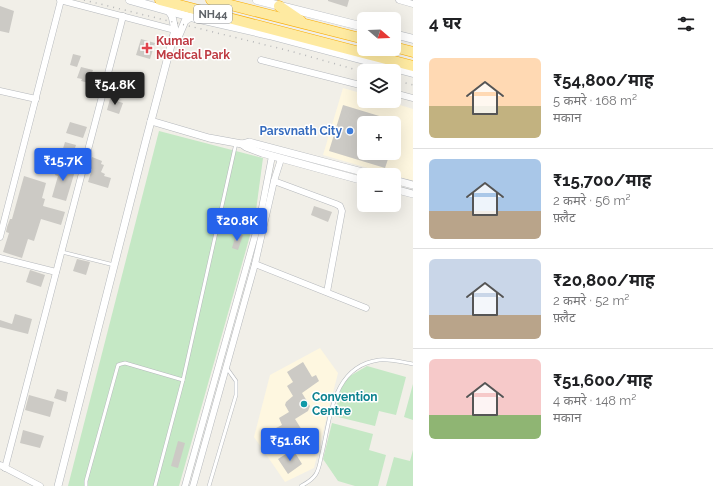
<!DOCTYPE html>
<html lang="hi">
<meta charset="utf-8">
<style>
:root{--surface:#fff;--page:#f6f6f6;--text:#202124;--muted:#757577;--line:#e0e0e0;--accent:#2563eb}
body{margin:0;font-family:Raleway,"Noto Sans Devanagari",sans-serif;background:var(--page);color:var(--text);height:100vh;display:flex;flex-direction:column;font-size:15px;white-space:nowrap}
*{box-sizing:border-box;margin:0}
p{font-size:13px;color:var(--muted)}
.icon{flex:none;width:22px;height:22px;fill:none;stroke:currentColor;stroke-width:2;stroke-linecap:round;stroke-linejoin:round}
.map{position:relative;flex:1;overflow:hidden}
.panel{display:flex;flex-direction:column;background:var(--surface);width:300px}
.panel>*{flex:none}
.needle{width:26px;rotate:109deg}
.buttons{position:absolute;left:357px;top:12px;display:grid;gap:8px}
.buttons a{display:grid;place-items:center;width:44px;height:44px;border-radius:6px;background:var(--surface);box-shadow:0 4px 16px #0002;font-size:20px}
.price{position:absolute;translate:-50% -34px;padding:0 9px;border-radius:4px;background:var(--accent);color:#fff;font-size:13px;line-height:26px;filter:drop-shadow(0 1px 2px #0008)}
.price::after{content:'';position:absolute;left:50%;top:24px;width:12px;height:9px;margin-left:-6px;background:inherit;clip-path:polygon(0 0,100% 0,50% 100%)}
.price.active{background:#222;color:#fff}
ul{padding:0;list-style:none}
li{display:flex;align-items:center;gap:12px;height:100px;padding:0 16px}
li+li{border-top:1px solid var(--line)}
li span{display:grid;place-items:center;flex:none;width:112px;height:80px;border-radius:6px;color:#555}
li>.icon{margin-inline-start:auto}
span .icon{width:48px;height:48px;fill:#fffc;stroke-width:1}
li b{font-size:17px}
h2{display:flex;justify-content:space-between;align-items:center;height:48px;padding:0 16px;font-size:17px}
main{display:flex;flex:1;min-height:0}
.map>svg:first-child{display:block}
</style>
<main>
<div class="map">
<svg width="413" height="486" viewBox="0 0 413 486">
<rect width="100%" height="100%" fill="#f1efe8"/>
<!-- commercial -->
<g fill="#fef7e0" fill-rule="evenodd">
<path d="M343,88L364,94V101H387L413,109V181L323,155ZM364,123H394V153H364Z"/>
<polygon points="320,348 338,373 314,468 285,482 254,437 270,375"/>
</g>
<!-- green -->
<g fill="#c5e8c5">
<polygon points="159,131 263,158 255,218 179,486 68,486"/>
<polygon points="367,366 406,377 396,415 379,411 375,426 334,416 343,380"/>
<polygon points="413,384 413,420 404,417"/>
<polygon points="332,423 373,434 369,450 386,455 378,486 355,486 338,481 323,459"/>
<polygon points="413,450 413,486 386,486 394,457 410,461"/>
</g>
<!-- building -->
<g fill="#cccac5">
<polygon points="328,0 349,0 347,7 328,1"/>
<polygon points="0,6 14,11 9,33 0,31"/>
<polygon points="141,39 155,43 150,59 136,55"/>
<polygon points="73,54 81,56 77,67 70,65"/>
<polygon points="81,67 93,70 90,78 94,80 93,84 81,81 82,79 77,78"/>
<polygon points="110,99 123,103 119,114 107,110"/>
<polygon points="343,105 399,122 395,135 394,135 394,123 364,123 364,153 390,153 385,168 329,151"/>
<polygon points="70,122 87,127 83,138 66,133"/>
<polygon points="65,142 76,145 75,148 80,150 77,160 61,155"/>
<polygon points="92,157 102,161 101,164 104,165 101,172 105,174 104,176 111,178 108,188 88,182 92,169 89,168"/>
<polygon points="58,164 70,168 70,169 75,171 66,201 52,197 58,176 55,175"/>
<polygon points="24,176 46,183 42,198 45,199 43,206 65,212 61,225 41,219 34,241 28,239 22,258 3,252 9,233 6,232 7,227 10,219 12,219"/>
<polygon points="314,206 332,212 328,222 311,215"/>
<polygon points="242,209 249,211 245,227 238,225"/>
<polygon points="236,234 243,235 238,250 232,248"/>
<polygon points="77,259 90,262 86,275 73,271"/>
<polygon points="30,270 45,275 41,287 26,282"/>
<polygon points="15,314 32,319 28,334 0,327 0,320 12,324"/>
<polygon points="303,362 312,377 316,375 319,381 302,393 310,406 308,411 295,419 305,435 299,439 298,436 281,446 272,430 282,425 279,418 289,412 285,405 286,402 293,396 287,386 293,382 287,372"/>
<polygon points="57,389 68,392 66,402 54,398"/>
<polygon points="29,395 54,402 50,417 25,410"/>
<polygon points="23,430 44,436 40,448 20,443"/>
<polygon points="178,441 185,443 178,468 171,466"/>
<polygon points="294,451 302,464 288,474 278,459 289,452 290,454"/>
</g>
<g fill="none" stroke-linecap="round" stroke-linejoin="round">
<defs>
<g id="service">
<polyline points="62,252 114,265"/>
<polyline points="86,486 86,481 118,365 121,364 125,363 183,380"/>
<polyline points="155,486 183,380 236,143"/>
<polyline points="209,486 236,395 236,381 226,367"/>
<path d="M301,486C321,476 318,468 323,449C331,413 334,366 379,360C390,359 402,362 413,364"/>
</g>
<g id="minor">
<polyline points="60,0 175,30"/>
<polyline points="399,0 413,4"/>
<polyline points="261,60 364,86"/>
<polyline points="0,91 36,99"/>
<polyline points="394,93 413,98"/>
<polyline points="274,181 336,204 340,206 342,211 327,292"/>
<polyline points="0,237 61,0"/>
<polyline points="0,258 56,272"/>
<polyline points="255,264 366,308"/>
<polyline points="0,465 40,486"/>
<polyline points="5,468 123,16"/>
<polyline points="185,486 260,218 272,156"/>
<polyline points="193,486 255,264 274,181 281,159"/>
</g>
<g id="tertiary">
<polyline points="177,40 185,21 191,17"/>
<polyline points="151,121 209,138 242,144 249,142 374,175"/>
<polyline points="242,144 246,147 262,153 364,181"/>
<polyline points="394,180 413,185"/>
<polyline points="394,189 413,194"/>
<polyline points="58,486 145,144 175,30 172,16 168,10"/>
</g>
<g id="secondary">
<polyline points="130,0 191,17 269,35 413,73"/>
<polyline points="257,0 364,27"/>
<polyline points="394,34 413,39"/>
</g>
<g id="trunk">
<polyline points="160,0 413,66"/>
<polyline points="211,0 364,39"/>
<polyline points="279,6 301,21"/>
<polyline points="394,47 413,52"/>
</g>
</defs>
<!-- service casing -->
<use href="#service" stroke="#b5b8bc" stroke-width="4"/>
<!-- minor casing -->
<use href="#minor" stroke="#b5b8bc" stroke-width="7"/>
<!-- tertiary casing -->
<use href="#tertiary" stroke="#b5b8bc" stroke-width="8"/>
<!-- secondary casing -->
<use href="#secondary" stroke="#b6babf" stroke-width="9"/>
<!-- trunk casing -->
<use href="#trunk" stroke="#f9ab00" stroke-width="11"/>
<!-- service -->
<use href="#service" stroke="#fff" stroke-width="3"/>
<!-- minor -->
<use href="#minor" stroke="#fff" stroke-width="6"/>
<!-- tertiary -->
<use href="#tertiary" stroke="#fff" stroke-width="7"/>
<!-- secondary -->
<use href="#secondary" stroke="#fff" stroke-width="8"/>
<!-- trunk -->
<use href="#trunk" stroke="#feeaa1" stroke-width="10"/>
<!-- rail -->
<g stroke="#b6b7b8" stroke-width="1.5" stroke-dasharray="1 5" stroke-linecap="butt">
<polyline points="84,0 290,51 364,72"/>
<polyline points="359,66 378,71"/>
<polyline points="394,80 413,85"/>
</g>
</g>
<!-- markers -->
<path fill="#e0444e" stroke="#fff" stroke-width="1.5" d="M145 42h4v4h4v4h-4v4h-4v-4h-4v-4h4z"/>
<circle fill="#3f7fe0" stroke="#fff" stroke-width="1.5" cx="350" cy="131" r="4"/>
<circle fill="#0f9aa8" stroke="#fff" stroke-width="1.5" cx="304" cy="404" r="4"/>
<g text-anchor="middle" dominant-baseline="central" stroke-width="3" stroke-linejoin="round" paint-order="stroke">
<!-- shield labels -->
<rect fill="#fff" stroke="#8f9295" stroke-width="1" x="194" y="5" width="38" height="18" rx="3"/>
<g font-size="11" font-weight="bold" fill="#5f6368">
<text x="213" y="14">NH44</text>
</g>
<!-- health labels -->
<g font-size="12" font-weight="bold" fill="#be3a42" stroke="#fff" text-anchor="start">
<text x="156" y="41">Kumar<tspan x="156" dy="14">Medical Park</tspan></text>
</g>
<!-- shop labels -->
<g font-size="12" font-weight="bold" fill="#366cbe" stroke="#fff" text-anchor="end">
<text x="342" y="131">Parsvnath City</text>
</g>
<!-- culture labels -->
<g font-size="12" font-weight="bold" fill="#0d838f" stroke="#fff" text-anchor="start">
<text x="312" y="397">Convention<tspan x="312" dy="14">Centre</tspan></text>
</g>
</g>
</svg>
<div class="buttons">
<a><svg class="needle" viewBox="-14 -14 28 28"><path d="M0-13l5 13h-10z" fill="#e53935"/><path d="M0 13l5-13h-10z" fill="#757577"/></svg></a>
<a><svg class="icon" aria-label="layers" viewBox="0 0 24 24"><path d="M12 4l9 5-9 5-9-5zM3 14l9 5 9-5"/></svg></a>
<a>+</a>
<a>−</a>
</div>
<b class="price active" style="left:115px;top:106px">₹54.8K</b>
<b class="price" style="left:63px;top:182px">₹15.7K</b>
<b class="price" style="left:237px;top:242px">₹20.8K</b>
<b class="price" style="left:290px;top:462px">₹51.6K</b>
</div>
<section class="panel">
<h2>4 घर<svg class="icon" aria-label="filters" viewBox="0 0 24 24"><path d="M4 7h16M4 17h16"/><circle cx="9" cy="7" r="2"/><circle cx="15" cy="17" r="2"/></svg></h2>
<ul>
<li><span style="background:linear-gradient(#ffd9b3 60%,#c2b280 0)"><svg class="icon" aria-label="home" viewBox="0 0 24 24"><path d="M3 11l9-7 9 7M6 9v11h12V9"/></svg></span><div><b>₹54,800/माह</b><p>5 कमरे · 168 m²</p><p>मकान</p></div></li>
<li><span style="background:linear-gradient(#a9c7e8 65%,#b9a48a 0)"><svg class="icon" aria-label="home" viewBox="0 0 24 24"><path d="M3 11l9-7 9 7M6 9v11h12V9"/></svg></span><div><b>₹15,700/माह</b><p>2 कमरे · 56 m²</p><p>फ़्लैट</p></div></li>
<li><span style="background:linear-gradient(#c9d6e8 70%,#b9a48a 0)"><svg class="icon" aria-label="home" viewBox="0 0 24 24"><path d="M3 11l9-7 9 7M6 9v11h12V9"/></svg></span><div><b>₹20,800/माह</b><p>2 कमरे · 52 m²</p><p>फ़्लैट</p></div></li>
<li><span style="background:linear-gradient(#f6c9c9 70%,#8fb573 0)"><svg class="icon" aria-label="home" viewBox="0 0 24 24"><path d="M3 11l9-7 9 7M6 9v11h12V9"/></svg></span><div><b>₹51,600/माह</b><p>4 कमरे · 148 m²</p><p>मकान</p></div></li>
</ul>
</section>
</main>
